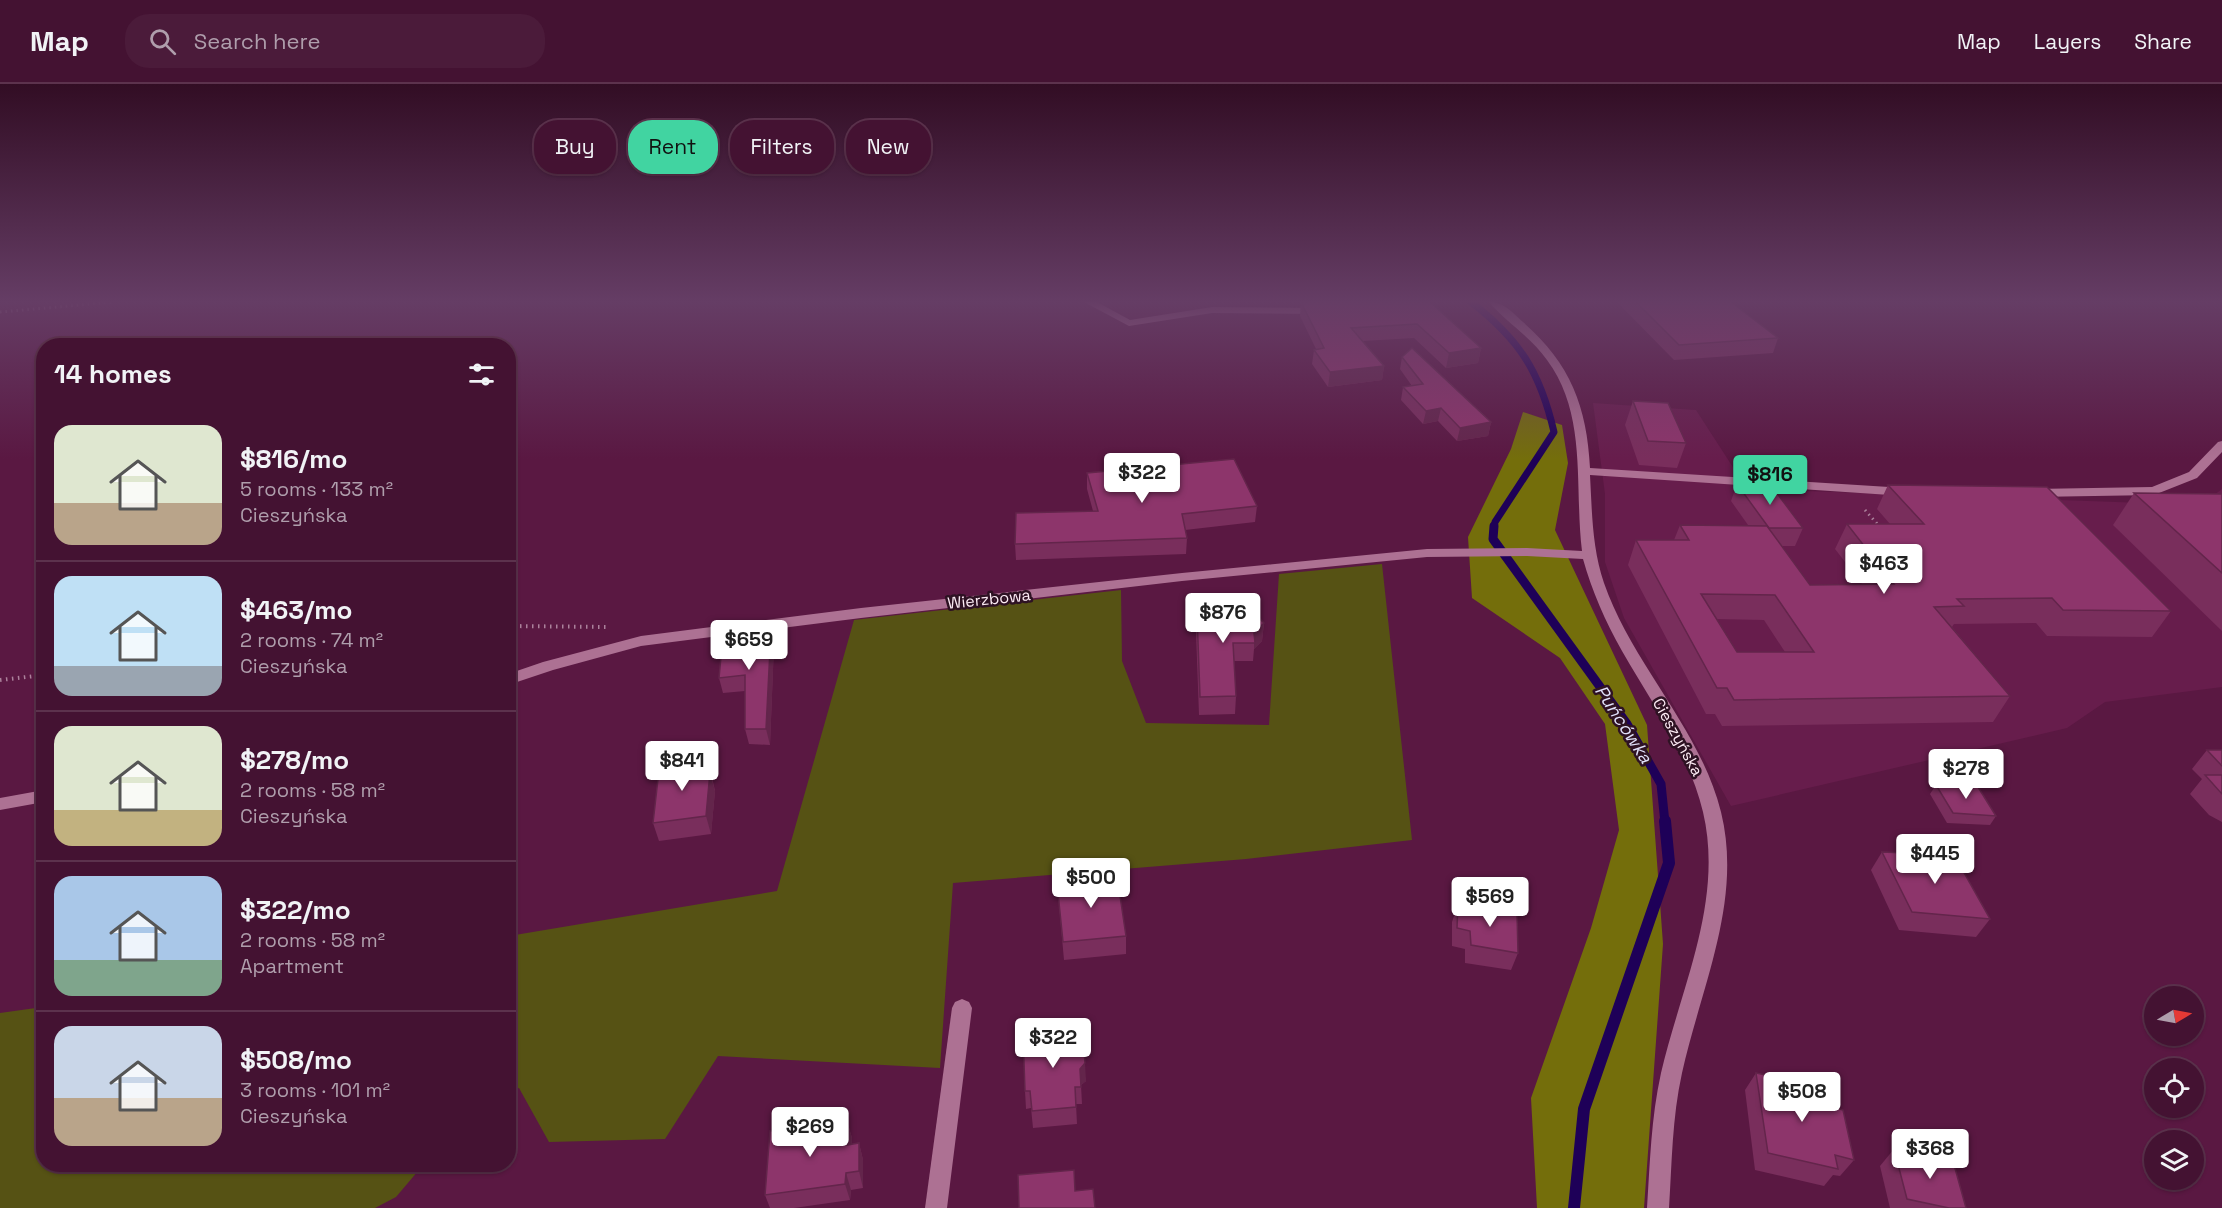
<!DOCTYPE html>
<meta charset="utf-8">
<style>
:root{--surface:#441232;--page:#4b1b3a;--text:#f1f3f6;--muted:#af9eac;--line:#5c324d;--accent:#41d4a1}
body{margin:0;font-family:"Space Grotesk",sans-serif;background:var(--page);color:var(--text);height:100vh;display:flex;flex-direction:column;font-size:22px;white-space:nowrap}
*{box-sizing:border-box;margin:0}
p{font-size:20px;color:var(--muted)}
.icon{flex:none;width:33px;height:33px;fill:none;stroke:currentColor;stroke-width:2;stroke-linecap:round;stroke-linejoin:round}
.map{position:relative;flex:1;overflow:hidden}
.sheet{position:absolute;left:36px;top:254px;width:480px;height:834px;display:flex;flex-direction:column;background:var(--surface);border-radius:24px;box-shadow:0 2px 4px #0004,0 0 0 2px var(--line)}
.sheet>*{flex:none}
.banner{position:absolute;left:534px;top:36px;width:570px;height:54px;display:flex;gap:12px}
.needle{width:39px;rotate:80deg}
.fabs{position:absolute;left:2144px;top:902px;display:grid;gap:12px}
.fabs a{display:grid;place-items:center;width:60px;height:60px;border-radius:50%;background:var(--surface);box-shadow:0 2px 4px #0004,0 0 0 2px var(--line);font-size:30px}
.price{position:absolute;translate:-50% -51px;padding:0 14px;border-radius:6px;background:#fff;color:#222;font-size:20px;line-height:39px;filter:drop-shadow(0 2px 3px #0008)}
.price::after{content:'';position:absolute;left:50%;top:36px;width:18px;height:14px;margin-left:-9px;background:inherit;clip-path:polygon(0 0,100% 0,50% 100%)}
.price.selected{background:var(--accent);color:#111}
ul{padding:0;list-style:none}
li{display:flex;align-items:center;gap:18px;height:150px;padding:0 18px}
li+li{border-top:2px solid var(--line)}
li span{display:grid;place-items:center;flex:none;width:168px;height:120px;border-radius:18px;color:#555}
li>.icon{margin-inline-start:auto}
span .icon{width:72px;height:72px;fill:#fffc;stroke-width:1}
li b{font-size:26px}
h2{display:flex;justify-content:space-between;align-items:center;height:72px;padding:0 18px;font-size:26px}
.pill{padding:0 21px;border-radius:24px;background:var(--surface);box-shadow:0 2px 4px #0004,0 0 0 2px var(--line);font-size:21px;line-height:54px}
.pill.selected{background:var(--accent);color:#111}
header{display:flex;align-items:center;gap:36px;box-sizing:border-box;height:84px;padding:0 30px;background:var(--surface);border-bottom:2px solid var(--line)}
header strong{font-size:28px}
nav{display:flex;gap:33px;margin-inline-start:auto;font-size:21px}
.search{width:420px;height:54px;background:var(--page);display:flex;align-items:center;gap:15px;box-sizing:border-box;padding:0 21px;border-radius:24px;color:var(--muted);font-size:22px}
.map>svg:first-child{display:block}
</style>
<header>
<strong>Map</strong>
<div class="search"><svg class="icon" aria-label="search" viewBox="0 0 24 24"><circle cx="10" cy="10" r="6"/><path d="M15 15l6 6"/></svg>Search here</div>
<nav><a>Map</a><a>Layers</a><a>Share</a></nav>
</header>
<div class="map">
<svg width="2222" height="1124" viewBox="0 0 2222 1124">
<rect width="100%" height="100%" fill="#5a1842"/>
<!-- built -->
<polygon fill="#671d4c" points="1593,319 1696,326 1747,405 2201,421 2222,405 2222,603 2105,618 2067,644 1731,722 1624,534 1605,478 1605,410"/>
<!-- green -->
<g fill="#565214">
<polygon points="1382,480 1412,756 1246,775 953,799 940,984 718,972 665,1055 549,1058 519,1004 509,1005 509,852 777,807 854,536 1121,506 1122,577 1146,639 1269,641 1279,490"/>
<polygon points="43,923 44,1080 424,1080 396,1113 375,1124 0,1124 0,929"/>
</g>
<!-- forest -->
<polygon fill="#746e0b" points="1523,328 1562,341 1568,379 1555,446 1647,641 1663,860 1644,1124 1537,1124 1531,1014 1591,844 1619,746 1605,640 1560,574 1472,514 1468,453 1511,365"/>
<g fill="none" stroke-linecap="round" stroke-linejoin="round">
<!-- stream-far2 -->
<path stroke="#1e0058" stroke-width="7" d="M1471,218C1520,256 1540,288 1554,348L1495,438L1494,444"/>
<!-- stream-far1 -->
<polyline stroke="#1e0058" stroke-width="9" points="1494,442 1493,455 1627,640 1661,700 1665,739"/>
<!-- stream -->
<polyline stroke="#1e0058" stroke-width="12" points="1574,1124 1584,1025 1669,779 1665,737"/>
<!-- path-far1 -->
<g stroke="#ab819b" stroke-width="3" stroke-dasharray="1.5 4" stroke-linecap="butt">
<polyline points="0,228 113,218"/>
<polyline points="1865,426 1880,443"/>
</g>
<!-- path -->
<g stroke="#ab819b" stroke-width="4" stroke-dasharray="1.5 4.5" stroke-linecap="butt">
<polyline points="508,542 608,543"/>
<polyline points="0,596 44,591"/>
</g>
<!-- minor -->
<g fill="#ad7193" fill-rule="evenodd">
<polygon points="1084,218 1097,218 1130,236 1212,223 1320,224 1325,227 1320,230 1212,229 1129,242"/>
<path d="M1489,218C1504,218 1512,228 1523,238C1570,279 1587,322 1590,384L1905,404L1911,408L1905,412L1590,391C1592,427 1592,464 1604,499C1632,580 1700,644 1721,728C1743,817 1701,903 1682,989C1672,1034 1672,1079 1669,1124H1647C1650,1079 1651,1034 1661,989C1681,903 1724,817 1703,728C1689,669 1651,618 1622,567C1605,537 1592,507 1583,475L1527,472L1427,473L1182,497L861,534L641,562L553,586L508,601V590L543,578L641,552L861,524L1182,489L1427,465L1527,464L1582,467C1574,403 1588,331 1547,276C1531,253 1507,239 1489,218Z"/>
<polygon points="2222,357 2222,368 2197,394 2154,411 2034,413 2028,409 2034,405 2152,403 2189,388 2218,358"/>
<polygon points="44,706 44,718 0,726 0,714"/>
<polygon points="962,915 969,918 972,924 947,1124 925,1124 952,924 955,918"/>
</g>
</g>
<!-- wall -->
<g fill="#792e5c" fill-rule="evenodd">
<polygon points="1301,218 1430,218 1481,264 1478,279 1446,284 1414,254 1363,257 1384,282 1382,296 1328,303 1312,280 1314,266 1316,265 1300,232"/>
<polygon points="1617,218 1731,218 1778,254 1773,269 1674,276"/>
<polygon points="1402,273 1491,338 1488,352 1457,357 1438,337 1423,340 1401,316 1403,303 1412,302 1400,285"/>
<polygon points="1633,317 1686,359 1677,384 1639,381 1625,341"/>
<polygon points="1087,389 1257,422 1255,438 1185,446 1187,454 1186,470 1016,476 1015,460 1093,427 1087,405"/>
<path d="M1737,400L1803,444L1795,462H1782L1810,501L1862,500L1835,465L1847,440H1890L1877,425L1888,401L2171,527L2152,553L2047,552L2036,539L1954,540L1952,543L2010,612L1993,638L1722,642L1715,630H1706L1628,481L1636,456H1674L1680,441H1748L1731,417ZM1716,535L1764,536L1785,568H1737Z"/>
<polygon points="2134,409 2222,410 2222,547 2113,441"/>
<polygon points="1206,517 1252,527 1264,539 1262,557 1254,565 1253,577 1234,577 1236,612 1235,630 1199,631 1196,548 1197,530 1205,530"/>
<polygon points="774,561 770,661 749,660 745,645 745,607 723,609 719,594"/>
<polygon points="2207,666 2222,666 2222,738 2209,731 2190,710 2202,695 2192,685"/>
<polygon points="712,693 715,707 711,750 659,757 653,739"/>
<polygon points="1936,701 1996,732 1990,741 1947,739 1930,710"/>
<polygon points="1882,768 1990,835 1976,853 1899,846 1871,786"/>
<polygon points="1057,799 1126,852 1126,870 1064,876"/>
<polygon points="1458,820 1518,869 1511,886 1465,879 1465,865 1452,862 1452,838"/>
<polygon points="1079,964 1086,997 1081,1001 1082,1020 1076,1020 1077,1040 1033,1044 1031,1024 1026,1025 1025,1007"/>
<polygon points="1756,989 1826,1021 1854,1076 1840,1092 1833,1091 1824,1102 1755,1086 1745,1006"/>
<polygon points="847,1037 852,1054 852,1060 859,1059 863,1076 863,1104 851,1106 850,1116 794,1124 770,1124 765,1111"/>
<polygon points="1894,1065 1966,1124 1890,1124 1880,1082"/>
</g>
<!-- shaded-wall -->
<g fill="#63254b">
<polygon points="1481,264 1478,279 1446,284 1449,269"/>
<polygon points="1384,282 1382,296 1328,303 1330,288"/>
<polygon points="1441,324 1438,337 1423,340 1426,327"/>
<polygon points="1491,338 1488,352 1457,357 1460,344"/>
<polygon points="1264,539 1262,557 1254,565 1254,549"/>
<polygon points="771,546 774,561 770,661 766,645"/>
<polygon points="706,675 715,707 711,750 706,732 705,689"/>
<polygon points="1085,979 1086,997 1080,1002 1080,985"/>
<polygon points="847,1037 852,1054 852,1077 847,1061"/>
<polygon points="859,1059 863,1076 863,1104 859,1087"/>
<polygon points="846,1089 851,1106 850,1116 845,1100"/>
</g>
<!-- building -->
<g fill="#8d356b" stroke="#63254b" stroke-width="1.5" fill-rule="evenodd">
<polygon points="1301,218 1430,218 1481,264 1449,269 1417,240 1351,244 1384,282 1330,288 1314,266 1324,264"/>
<polygon points="1636,218 1731,218 1778,254 1679,261"/>
<polygon points="1412,264 1491,338 1460,344 1441,324 1426,327 1403,303 1423,300 1402,273"/>
<polygon points="1633,317 1668,319 1686,359 1648,357"/>
<polygon points="1234,375 1257,422 1182,430 1187,454 1015,460 1016,429 1098,427 1087,389"/>
<polygon points="1737,400 1770,400 1803,444 1769,444"/>
<path d="M1888,401L2047,403L2171,527L2063,526L2052,514L1957,515L1964,522L1934,523L2010,612L1734,616L1727,604H1717L1636,456H1689L1680,441L1767,442L1810,501L1894,500L1847,440H1924ZM1701,510L1775,511L1814,568H1737Z"/>
<polygon points="2134,409 2222,410 2222,489"/>
<polygon points="1206,517 1250,518 1252,527 1264,539 1254,549 1255,559 1233,559 1236,612 1200,613 1197,530 1207,530"/>
<polygon points="771,546 766,645 745,645 745,591 719,594 723,551"/>
<polygon points="2207,666 2222,666 2222,682"/>
<polygon points="706,675 705,689 710,688 706,732 653,739 658,695 663,695 664,680"/>
<polygon points="2205,691 2222,691 2222,710"/>
<polygon points="1936,701 1978,703 1996,732 1953,729"/>
<polygon points="1882,768 1954,771 1990,835 1912,828"/>
<polygon points="1117,792 1126,852 1063,858 1057,799"/>
<polygon points="1458,820 1517,829 1518,869 1471,861 1470,847 1457,844"/>
<polygon points="1077,946 1079,964 1084,967 1085,979 1080,985 1081,1003 1075,1003 1076,1023 1032,1027 1030,1007 1025,1007 1023,951"/>
<polygon points="1756,989 1822,1003 1826,1021 1843,1026 1854,1076 1835,1071 1838,1085 1768,1069"/>
<polygon points="847,1037 847,1061 859,1059 859,1087 846,1089 845,1100 765,1111 770,1047"/>
<polygon points="1894,1065 1953,1077 1966,1124 1949,1124 1907,1115"/>
<polygon points="1074,1086 1075,1107 1093,1105 1095,1124 1019,1124 1018,1091"/>
</g>
<!-- sky -->
<linearGradient id="sky" x2="0" y2="1"><stop stop-color="#320d24"/><stop offset="0.58" stop-color="#653d65"/><stop offset="1" stop-color="#653d65" stop-opacity="0"/></linearGradient>
<rect width="2222" height="375" fill="url(#sky)"/>
<g text-anchor="middle" dominant-baseline="central" stroke-width="5" stroke-linejoin="round" paint-order="stroke">
<!-- street labels -->
<g font-size="16" fill="#fdecf5" stroke="#2e1223">
<text transform="translate(989 515) rotate(-6)">Wierzbowa</text>
<text transform="translate(1678 653) rotate(61)">Cieszyńska</text>
</g>
<!-- water labels -->
<g font-size="18" font-style="italic" fill="#e1e1fa" stroke="#2e1223">
<text transform="translate(1624 640) rotate(57)">Puńcówka</text>
</g>
</g>
</svg>
<div class="fabs">
<a><svg class="needle" viewBox="-14 -14 28 28"><path d="M0-13l5 13h-10z" fill="#e53935"/><path d="M0 13l5-13h-10z" fill="#af9eac"/></svg></a>
<a><svg class="icon" aria-label="locate" viewBox="0 0 24 24"><circle cx="12" cy="12" r="6"/><path d="M12 2v4M12 18v4M2 12h4M18 12h4"/></svg></a>
<a><svg class="icon" aria-label="layers" viewBox="0 0 24 24"><path d="M12 4l9 5-9 5-9-5zM3 14l9 5 9-5"/></svg></a>
</div>
<b class="price" style="left:1142px;top:420px">$322</b>
<b class="price selected" style="left:1770px;top:422px">$816</b>
<b class="price" style="left:1884px;top:511px">$463</b>
<b class="price" style="left:1223px;top:560px">$876</b>
<b class="price" style="left:749px;top:587px">$659</b>
<b class="price" style="left:682px;top:708px">$841</b>
<b class="price" style="left:1966px;top:716px">$278</b>
<b class="price" style="left:1935px;top:801px">$445</b>
<b class="price" style="left:1091px;top:825px">$500</b>
<b class="price" style="left:1490px;top:844px">$569</b>
<b class="price" style="left:1053px;top:985px">$322</b>
<b class="price" style="left:1802px;top:1039px">$508</b>
<b class="price" style="left:810px;top:1074px">$269</b>
<b class="price" style="left:1930px;top:1096px">$368</b>
<div class="banner">
<a class="pill">Buy</a>
<a class="pill selected">Rent</a>
<a class="pill">Filters</a>
<a class="pill">New</a>
</div>
<section class="sheet">
<h2>14 homes<svg class="icon" aria-label="filters" viewBox="0 0 24 24"><path d="M4 7h16M4 17h16"/><circle cx="9" cy="7" r="2"/><circle cx="15" cy="17" r="2"/></svg></h2>
<ul>
<li><span style="background:linear-gradient(#dfe7d0 65%,#b9a48a 0)"><svg class="icon" aria-label="home" viewBox="0 0 24 24"><path d="M3 11l9-7 9 7M6 9v11h12V9"/></svg></span><div><b>$816/mo</b><p>5 rooms · 133 m²</p><p>Cieszyńska</p></div></li>
<li><span style="background:linear-gradient(#bfe0f5 75%,#9aa5b1 0)"><svg class="icon" aria-label="home" viewBox="0 0 24 24"><path d="M3 11l9-7 9 7M6 9v11h12V9"/></svg></span><div><b>$463/mo</b><p>2 rooms · 74 m²</p><p>Cieszyńska</p></div></li>
<li><span style="background:linear-gradient(#dfe7d0 70%,#c2b280 0)"><svg class="icon" aria-label="home" viewBox="0 0 24 24"><path d="M3 11l9-7 9 7M6 9v11h12V9"/></svg></span><div><b>$278/mo</b><p>2 rooms · 58 m²</p><p>Cieszyńska</p></div></li>
<li><span style="background:linear-gradient(#a9c7e8 70%,#7fa58c 0)"><svg class="icon" aria-label="home" viewBox="0 0 24 24"><path d="M3 11l9-7 9 7M6 9v11h12V9"/></svg></span><div><b>$322/mo</b><p>2 rooms · 58 m²</p><p>Apartment</p></div></li>
<li><span style="background:linear-gradient(#c9d6e8 60%,#b9a48a 0)"><svg class="icon" aria-label="home" viewBox="0 0 24 24"><path d="M3 11l9-7 9 7M6 9v11h12V9"/></svg></span><div><b>$508/mo</b><p>3 rooms · 101 m²</p><p>Cieszyńska</p></div></li>
</ul>
</section>
</div>
